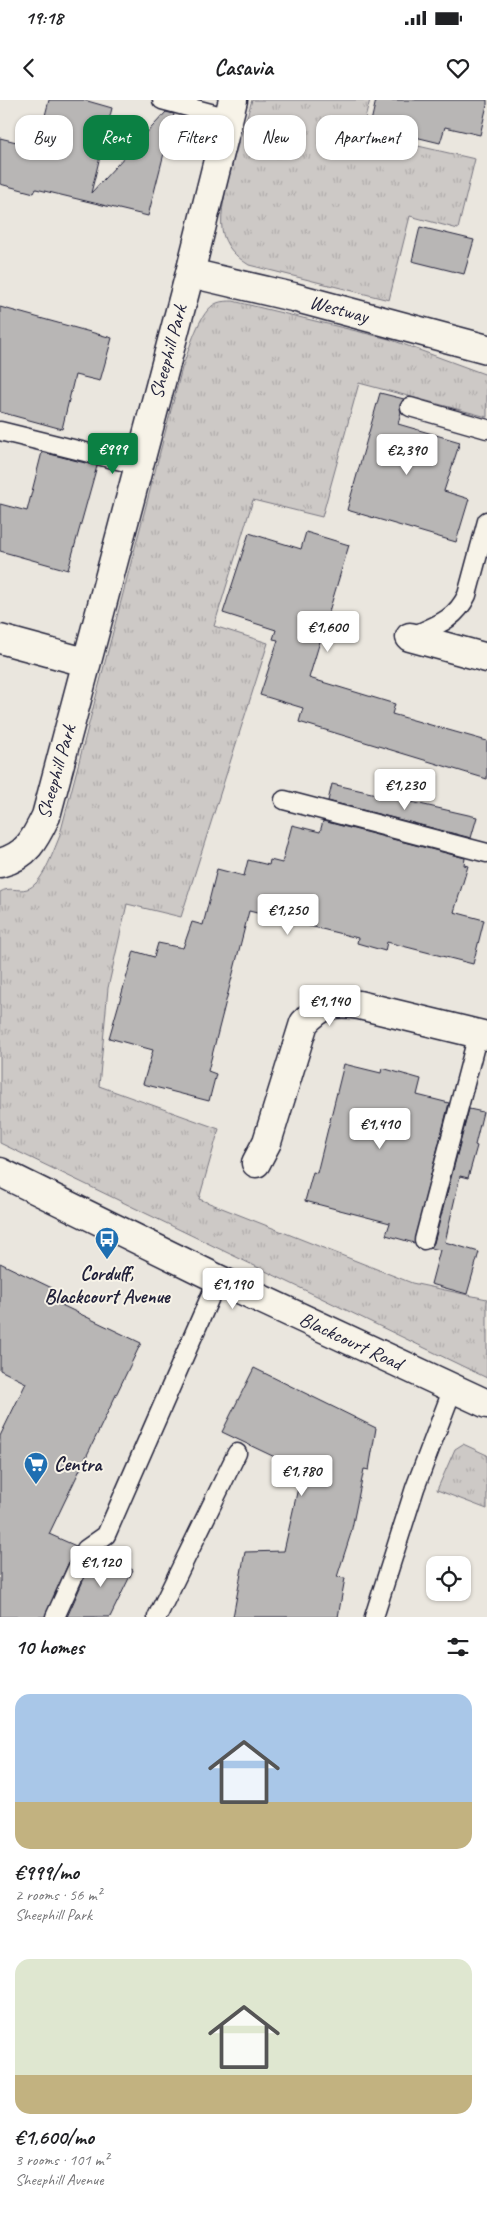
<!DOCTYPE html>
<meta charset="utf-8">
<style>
:root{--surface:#fff;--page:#f6f6f6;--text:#202124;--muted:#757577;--accent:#0b8043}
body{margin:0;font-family:Caveat,sans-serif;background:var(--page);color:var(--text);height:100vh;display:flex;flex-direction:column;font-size:19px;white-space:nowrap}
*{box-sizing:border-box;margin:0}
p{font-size:16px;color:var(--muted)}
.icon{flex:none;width:28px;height:28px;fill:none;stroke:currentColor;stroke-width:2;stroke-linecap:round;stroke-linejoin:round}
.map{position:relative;height:1517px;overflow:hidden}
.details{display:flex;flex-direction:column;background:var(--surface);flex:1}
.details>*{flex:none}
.hud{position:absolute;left:15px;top:15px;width:458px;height:45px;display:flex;gap:10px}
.tools{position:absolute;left:426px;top:1456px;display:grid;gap:10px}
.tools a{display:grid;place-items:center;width:45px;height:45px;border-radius:10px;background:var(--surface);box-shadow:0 1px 4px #0004;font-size:25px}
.price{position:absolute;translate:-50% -42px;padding:0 11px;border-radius:5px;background:#fff;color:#222;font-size:16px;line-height:32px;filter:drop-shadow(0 1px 2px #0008)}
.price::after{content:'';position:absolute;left:50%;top:30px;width:15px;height:11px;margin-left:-8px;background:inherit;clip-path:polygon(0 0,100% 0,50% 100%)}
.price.current{background:var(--accent);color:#fff}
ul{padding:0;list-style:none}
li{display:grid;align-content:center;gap:10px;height:265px;padding:0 15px}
li span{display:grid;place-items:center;height:155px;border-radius:15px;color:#555}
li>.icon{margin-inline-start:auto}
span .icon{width:90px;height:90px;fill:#fffc;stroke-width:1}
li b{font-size:21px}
h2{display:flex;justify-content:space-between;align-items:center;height:60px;padding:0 15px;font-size:21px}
.chip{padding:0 18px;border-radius:15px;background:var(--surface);box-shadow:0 1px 4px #0004;font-size:18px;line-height:45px}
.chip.current{background:var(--accent);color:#fff}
.status{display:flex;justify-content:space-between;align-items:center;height:35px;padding:0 25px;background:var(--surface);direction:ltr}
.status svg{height:14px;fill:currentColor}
header{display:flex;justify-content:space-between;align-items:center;height:65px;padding:0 15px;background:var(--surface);font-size:22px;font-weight:700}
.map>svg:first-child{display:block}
</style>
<div class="status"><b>19:18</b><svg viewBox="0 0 49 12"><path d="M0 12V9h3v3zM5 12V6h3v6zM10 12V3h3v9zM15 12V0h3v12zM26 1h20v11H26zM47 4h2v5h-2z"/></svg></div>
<header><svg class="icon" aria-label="back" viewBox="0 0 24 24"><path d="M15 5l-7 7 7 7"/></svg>Casavia<svg class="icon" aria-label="heart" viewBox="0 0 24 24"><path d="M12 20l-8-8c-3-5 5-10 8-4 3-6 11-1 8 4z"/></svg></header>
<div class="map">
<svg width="487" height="1517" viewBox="0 0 487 1517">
<defs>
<pattern id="grass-tufts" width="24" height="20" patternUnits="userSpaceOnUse" patternTransform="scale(1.25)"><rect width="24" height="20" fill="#cdc9c6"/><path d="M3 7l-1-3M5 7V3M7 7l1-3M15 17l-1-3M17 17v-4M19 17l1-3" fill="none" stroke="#b0acab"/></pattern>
</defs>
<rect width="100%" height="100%" fill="#eae6de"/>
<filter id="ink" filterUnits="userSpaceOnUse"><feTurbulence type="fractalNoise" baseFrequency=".02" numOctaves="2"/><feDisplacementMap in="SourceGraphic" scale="10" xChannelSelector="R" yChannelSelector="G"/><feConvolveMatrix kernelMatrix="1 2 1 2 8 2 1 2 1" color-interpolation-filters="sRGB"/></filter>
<g filter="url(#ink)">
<!-- grass -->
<g fill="url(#grass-tufts)" stroke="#787680">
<path d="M252,0H370L361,33L475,59L458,129L410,116L389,200L249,165C236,157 224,145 222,129C218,99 243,31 252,0Z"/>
<path d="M233,201L389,239L487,275V317L359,283L322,417L253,400L214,526L268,543L181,817L127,804L108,888L99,986L219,1029L199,1099L412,1183L487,1199V1278L0,1043V792C10,786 17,792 27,789C42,785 53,752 59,738L182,268C189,251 199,210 217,203C221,201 229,201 233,201Z"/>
<polygon points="463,1344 487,1355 487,1409 437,1390 455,1349"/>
</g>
<!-- building -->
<g fill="#b8b6b5" stroke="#22223b">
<polygon points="49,0 84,0 112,8 91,93 166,12 174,14 148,116 36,89 34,93 0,84 0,38 37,47"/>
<polygon points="376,0 487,0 487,5 480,35 445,27 440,43 370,26"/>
<polygon points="420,127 474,140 464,174 412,161"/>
<polygon points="0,207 112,238 100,281 75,275 62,329 0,312"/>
<polygon points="380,293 404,299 400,305 401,312 398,324 460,342 444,391 469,399 456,442 347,410"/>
<polygon points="42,352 97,366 68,470 0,451 0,404 27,411"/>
<polygon points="306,432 349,445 309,578 395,604 392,614 487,641 487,679 299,622 303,608 260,595 278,540 273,539 276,530 223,513 249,433 301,449"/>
<polygon points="332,684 477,717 471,738 328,701"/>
<polygon points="323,721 465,758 464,765 468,766 454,812 484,820 473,864 387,842 385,851 357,843 358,838 249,811 208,971 216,974 209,1001 143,984 153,950 109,938 134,851 154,857 158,843 183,848 192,822 203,825 217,769 244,776 248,760 269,765 270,760 282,763 292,725 320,732"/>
<polygon points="344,964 381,973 382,968 421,979 417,995 449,1003 414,1143 386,1135 390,1123 305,1101 313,1072 317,1073"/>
<polygon points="469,1009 483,1012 475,1045 477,1046 468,1078 460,1076 445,1142 479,1152 467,1194 431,1184 440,1150 431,1148 434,1143"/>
<polygon points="0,1163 54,1189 49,1199 141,1243 49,1434 76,1446 45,1517 0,1517 0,1336 26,1283 0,1270"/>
<polygon points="254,1268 376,1328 369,1370 364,1369 351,1433 337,1477 345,1478 338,1517 233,1517 245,1452 284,1451 302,1370 222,1332"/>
<polygon points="99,1453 133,1470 110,1517 67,1517 94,1456"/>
</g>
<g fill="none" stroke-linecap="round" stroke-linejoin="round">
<defs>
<g id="lane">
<polyline points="162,0 229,18"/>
<polyline points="410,307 487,329"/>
<polyline points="0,331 138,365"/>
<path d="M410,537C434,526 455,521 467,495L487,421"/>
<polyline points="284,700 487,753"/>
<polyline points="424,1140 478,934"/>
<polyline points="55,1517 86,1449 106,1435 218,1179"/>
<polyline points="157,1517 237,1353"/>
<polyline points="374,1517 415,1388 453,1288"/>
</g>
<g id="street">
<polyline points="190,173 293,197 487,249"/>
<polyline points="410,537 487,558"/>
<polyline points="0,539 85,562"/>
<path d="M0,763C27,756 35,739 46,716L190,173L233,0"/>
<path d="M256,1063L267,1042L304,923C321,904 334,901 359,905L487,936"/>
</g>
<polyline id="secondary" points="0,1072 218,1179 487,1304"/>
</defs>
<!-- lane casing -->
<use href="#lane" stroke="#22223b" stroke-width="21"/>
<!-- street casing -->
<use href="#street" stroke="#22223b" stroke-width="31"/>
<!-- secondary casing -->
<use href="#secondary" stroke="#22223b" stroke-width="31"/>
<!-- lane -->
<use href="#lane" stroke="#f7f3e8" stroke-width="18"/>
<!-- street -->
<use href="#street" stroke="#f7f3e8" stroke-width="28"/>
<!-- secondary -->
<use href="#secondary" stroke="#f7f3e8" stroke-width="28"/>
</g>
</g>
<!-- icons -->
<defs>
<symbol id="bus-pin" viewBox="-11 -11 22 30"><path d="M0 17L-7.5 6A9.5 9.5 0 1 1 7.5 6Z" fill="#1f6fb2" stroke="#f7f3e8"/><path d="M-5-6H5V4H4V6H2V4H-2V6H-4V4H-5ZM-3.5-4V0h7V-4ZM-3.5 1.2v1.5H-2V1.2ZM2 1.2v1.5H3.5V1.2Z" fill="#fff"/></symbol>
<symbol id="supermarket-pin" viewBox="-11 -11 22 30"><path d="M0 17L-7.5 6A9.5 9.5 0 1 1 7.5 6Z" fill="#1f6fb2" stroke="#f7f3e8"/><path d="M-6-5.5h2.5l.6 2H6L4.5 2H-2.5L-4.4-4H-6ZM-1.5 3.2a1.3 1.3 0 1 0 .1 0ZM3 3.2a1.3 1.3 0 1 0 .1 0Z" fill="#fff"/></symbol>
</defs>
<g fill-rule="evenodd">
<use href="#bus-pin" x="93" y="1125" width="28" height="38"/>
<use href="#supermarket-pin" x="22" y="1350" width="28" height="38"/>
</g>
<g text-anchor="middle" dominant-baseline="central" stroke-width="4" stroke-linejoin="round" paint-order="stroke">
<!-- street labels -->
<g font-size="20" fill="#22223b" stroke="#f7f3e8">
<text transform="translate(339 209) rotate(15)">Westway</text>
<text transform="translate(168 252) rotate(-75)">Sheephill Park</text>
<text transform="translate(56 672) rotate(-74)">Sheephill Park</text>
<text transform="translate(351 1241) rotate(25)">Blackcourt Road</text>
</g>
<!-- poi labels -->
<g font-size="20" font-weight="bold" fill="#22223b" stroke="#f7f3e8">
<text x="107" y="1173">Corduff,<tspan x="107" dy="23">Blackcourt Avenue</tspan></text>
<text x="54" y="1364" text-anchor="start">Centra</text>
</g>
</g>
</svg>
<div class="tools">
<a><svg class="icon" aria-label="locate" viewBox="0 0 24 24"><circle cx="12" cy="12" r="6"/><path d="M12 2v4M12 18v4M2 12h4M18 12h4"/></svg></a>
</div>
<b class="price current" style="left:113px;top:375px">€999</b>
<b class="price" style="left:407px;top:376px">€2,390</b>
<b class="price" style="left:328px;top:553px">€1,600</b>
<b class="price" style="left:405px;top:711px">€1,230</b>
<b class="price" style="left:288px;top:836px">€1,250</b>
<b class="price" style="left:330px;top:927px">€1,140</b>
<b class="price" style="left:380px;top:1050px">€1,410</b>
<b class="price" style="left:233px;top:1210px">€1,190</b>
<b class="price" style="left:302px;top:1397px">€1,780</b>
<b class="price" style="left:101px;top:1488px">€1,120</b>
<div class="hud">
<a class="chip">Buy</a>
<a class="chip current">Rent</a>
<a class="chip">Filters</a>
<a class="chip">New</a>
<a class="chip">Apartment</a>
</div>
</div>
<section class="details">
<h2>10 homes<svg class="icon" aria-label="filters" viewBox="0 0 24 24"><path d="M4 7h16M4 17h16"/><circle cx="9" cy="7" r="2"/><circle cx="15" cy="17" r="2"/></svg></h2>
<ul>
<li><span style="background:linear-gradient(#a9c7e8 70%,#c2b280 0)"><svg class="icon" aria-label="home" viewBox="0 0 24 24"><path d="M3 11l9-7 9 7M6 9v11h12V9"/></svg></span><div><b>€999/mo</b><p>2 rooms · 56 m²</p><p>Sheephill Park</p></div></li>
<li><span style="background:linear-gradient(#dfe7d0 75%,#c2b280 0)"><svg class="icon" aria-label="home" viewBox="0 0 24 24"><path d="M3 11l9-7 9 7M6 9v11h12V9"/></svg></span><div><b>€1,600/mo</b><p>3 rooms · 101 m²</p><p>Sheephill Avenue</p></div></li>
</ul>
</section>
